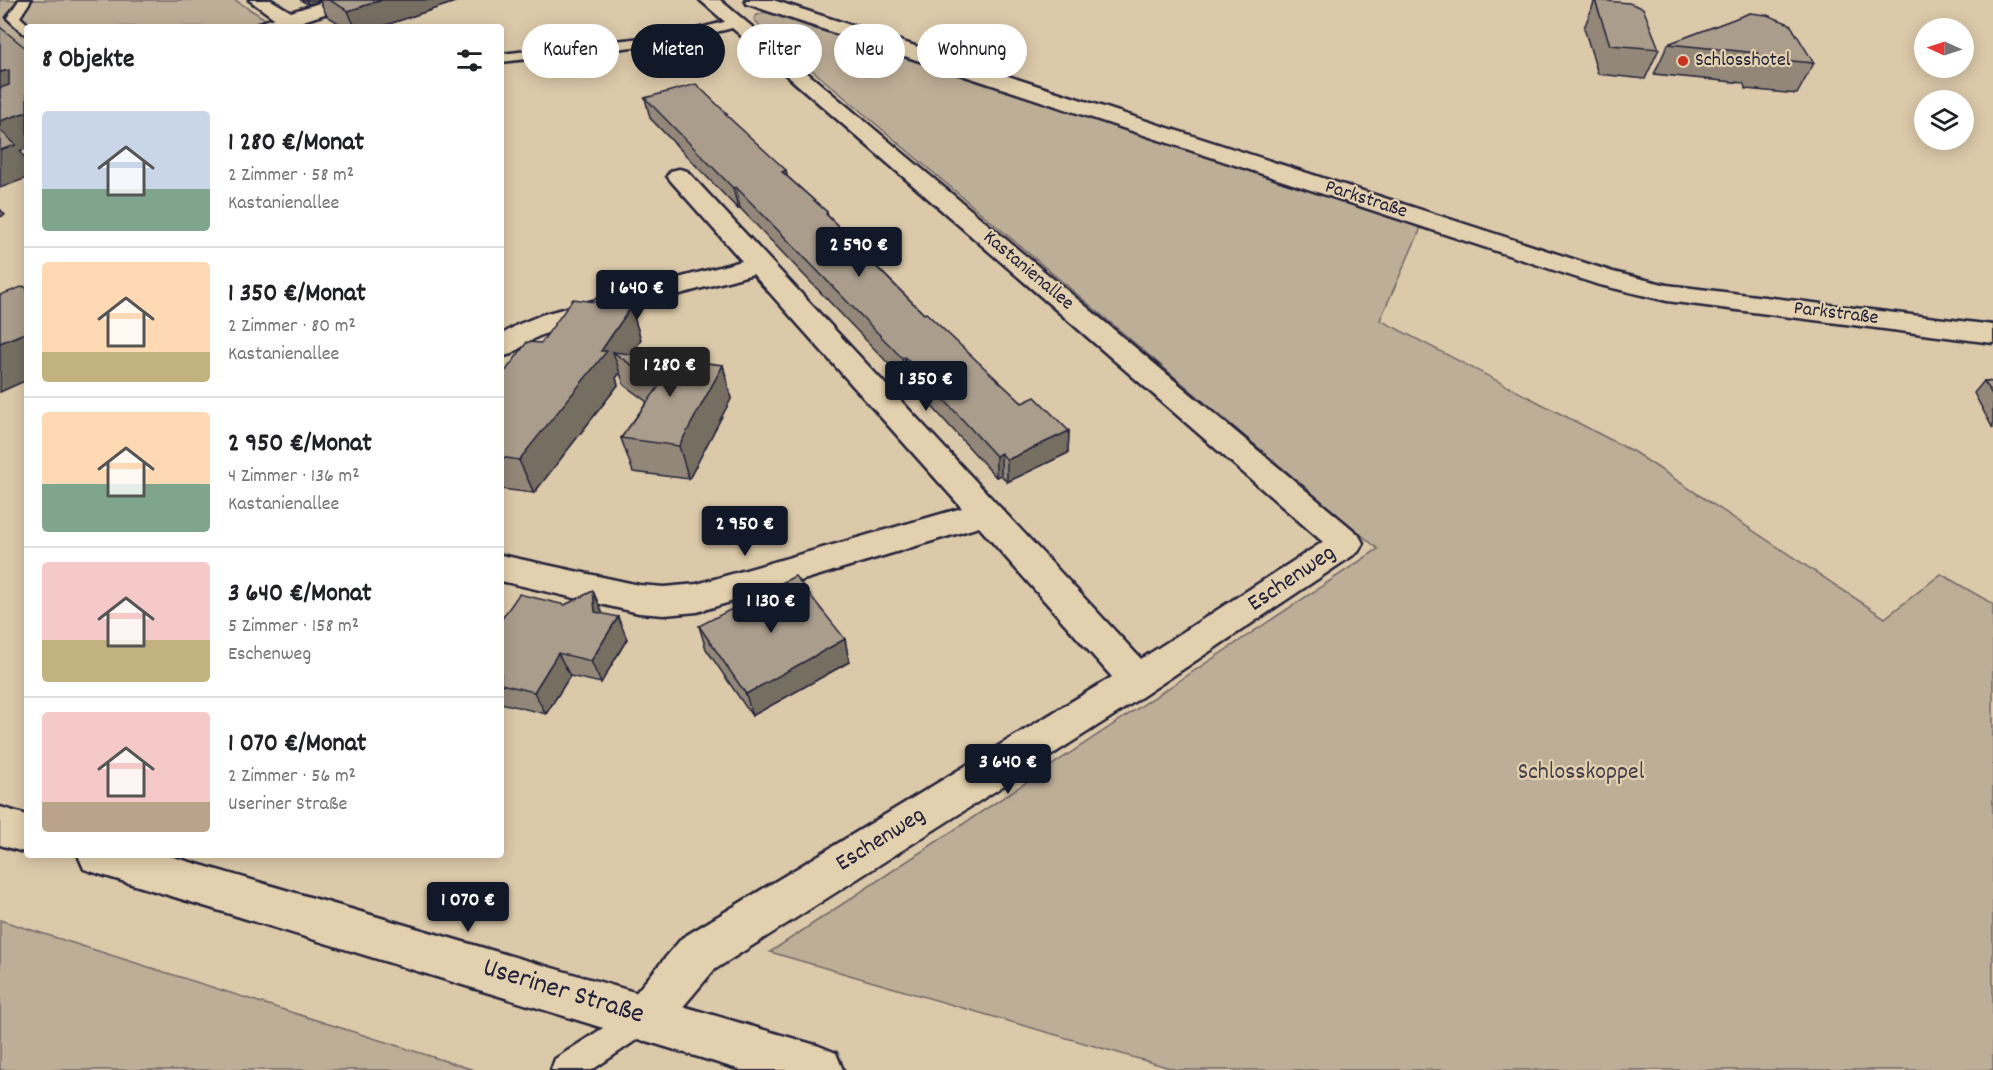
<!DOCTYPE html>
<html lang="de">
<meta charset="utf-8">
<style>
:root{--surface:#fff;--page:#f2f2f2;--text:#202124;--muted:#757577;--line:#e0e0e0;--accent:#111827}
body{margin:0;font-family:Dekko,sans-serif;background:var(--page);color:var(--text);height:100vh;display:flex;flex-direction:column;font-size:22px;white-space:nowrap}
*{box-sizing:border-box;margin:0}
p{font-size:20px;color:var(--muted)}
.icon{flex:none;width:33px;height:33px;fill:none;stroke:currentColor;stroke-width:2;stroke-linecap:round;stroke-linejoin:round}
.map{position:relative;flex:1;overflow:hidden}
.panel{position:absolute;left:24px;top:24px;width:480px;height:834px;display:flex;flex-direction:column;background:var(--surface);border-radius:6px;box-shadow:0 3px 15px #0003}
.panel>*{flex:none}
.top-card{position:absolute;left:522px;top:24px;width:570px;height:54px;display:flex;gap:12px}
.needle{width:39px;rotate:273deg}
.buttons{position:absolute;left:1914px;top:18px;display:grid;gap:12px}
.buttons a{display:grid;place-items:center;width:60px;height:60px;border-radius:50%;background:var(--surface);box-shadow:0 3px 15px #0003;font-size:30px}
.price{position:absolute;translate:-50% -51px;padding:0 14px;border-radius:6px;background:var(--accent);color:#fff;font-size:20px;line-height:39px;filter:drop-shadow(0 2px 3px #0008)}
.price::after{content:'';position:absolute;left:50%;top:36px;width:18px;height:14px;margin-left:-9px;background:inherit;clip-path:polygon(0 0,100% 0,50% 100%)}
.price.selected{background:#222;color:#fff}
ul{padding:0;list-style:none}
li{display:flex;align-items:center;gap:18px;height:150px;padding:0 18px}
li+li{border-top:2px solid var(--line)}
li span{display:grid;place-items:center;flex:none;width:168px;height:120px;border-radius:6px;color:#555}
li>.icon{margin-inline-start:auto}
span .icon{width:72px;height:72px;fill:#fffc;stroke-width:1}
li b{font-size:26px}
h2{display:flex;justify-content:space-between;align-items:center;height:72px;padding:0 18px;font-size:26px}
.chip{padding:0 21px;border-radius:27px;background:var(--surface);box-shadow:0 3px 15px #0003;font-size:21px;line-height:54px}
.chip.selected{background:var(--accent);color:#fff}
.map>svg:first-child{display:block}
</style>
<div class="map">
<svg width="1993" height="1070" viewBox="0 0 1993 1070">
<rect width="100%" height="100%" fill="#dbc9a9"/>
<filter id="ink" filterUnits="userSpaceOnUse"><feTurbulence type="fractalNoise" baseFrequency=".0167" numOctaves="2"/><feDisplacementMap in="SourceGraphic" scale="12" xChannelSelector="R" yChannelSelector="G"/><feConvolveMatrix kernelMatrix="1 2 1 2 8 2 1 2 1" color-interpolation-filters="sRGB"/></filter>
<g filter="url(#ink)">
<!-- green -->
<g fill="#bdae97" stroke="#706869" stroke-width="1.5">
<polygon points="0,0 235,0 267,20 245,27 27,27 27,98 0,107"/>
<polygon points="764,12 1421,228 1380,320 1634,452 1885,618 1941,574 1993,604 1993,1070 1177,1070 770,952 1378,549 760,26 754,19 755,16"/>
<polygon points="0,920 474,1070 0,1070"/>
</g>
<g fill="none" stroke-linecap="round" stroke-linejoin="round">
<defs>
<g id="lane">
<polygon points="19,0 31,0 20,17 31,27 27,27 27,34 23,33 7,18"/>
<polygon points="736,19 742,23 740,26 677,42 501,62 501,54 677,34"/>
<polygon points="644,1003 654,1008 659,1018 654,1028 592,1070 551,1070 555,1059 634,1008"/>
</g>
<g id="street">
<polygon points="249,0 271,0 291,12 329,0 357,0 355,4 285,27 256,27 259,23 274,18"/>
<polygon points="700,0 720,0 1358,534 1363,543 1358,552 1119,712 714,970 660,1034 644,1041 628,1034 621,1018 628,1002 682,938 1112,677 979,527 697,612 664,615 639,613 501,581 501,555 639,585 664,587 697,584 962,508 753,274 564,326 537,337 511,354 501,357 501,335 517,325 544,314 742,261 671,181 667,176 671,171 679,169 687,171 1141,659 1323,542"/>
<polygon points="745,0 773,0 1613,272 1667,285 1993,325 1993,343 1667,301 1596,284 747,4"/>
</g>
<g id="secondary">
<polygon points="0,807 27,815 27,853 0,845"/>
<polygon points="78,855 166,855 819,1046 836,1053 843,1070 741,1070 99,874 84,869"/>
</g>
</defs>
<!-- lane casing -->
<use href="#lane" stroke="#22223b" stroke-width="5"/>
<!-- street casing -->
<use href="#street" stroke="#22223b" stroke-width="5"/>
<!-- secondary casing -->
<use href="#secondary" stroke="#22223b" stroke-width="5"/>
<!-- lane -->
<use href="#lane" fill="#e3d0ae" fill-rule="evenodd"/>
<!-- street -->
<use href="#street" fill="#e3d0ae" fill-rule="evenodd"/>
<!-- secondary -->
<use href="#secondary" fill="#e3d0ae" fill-rule="evenodd"/>
</g>
<!-- wall -->
<g fill="#928778" stroke="#22223b" stroke-width="1.5">
<polygon points="300,0 461,0 380,27 345,27 327,16 320,1 308,4"/>
<polygon points="1595,0 1659,49 1645,79 1598,74 1584,28"/>
<polygon points="1750,13 1814,63 1797,94 1746,89 1743,83 1654,74 1668,44"/>
<polygon points="645,98 728,117 788,177 827,212 828,216 846,234 847,237 924,314 1022,403 1069,431 1068,453 1007,482 1001,475 996,477 907,379 904,380 740,208 738,209 650,118"/>
<polygon points="631,307 641,340 632,354 723,365 731,399 689,479 633,472 621,438 647,402 624,385 620,373 616,378 618,385 534,493 501,489 501,377 541,343"/>
<polygon points="1984,381 1993,382 1993,429 1974,393"/>
<polygon points="593,591 602,613 627,639 601,683 570,676 546,714 501,703 501,620 565,605"/>
<polygon points="699,626 845,639 849,662 752,716 706,649"/>
</g>
<!-- shaded-wall -->
<g fill="#776e62" stroke="#22223b" stroke-width="1.5">
<polygon points="306,0 320,0 320,1 308,4"/>
<polygon points="382,0 461,0 380,27 355,27 348,11"/>
<polygon points="9,70 27,96 0,106 0,72"/>
<polygon points="27,112 27,148 20,151 27,161 27,178 0,188 0,121"/>
<polygon points="786,170 790,191 782,172"/>
<polygon points="736,187 740,208 738,209 733,188"/>
<polygon points="0,209 5,215 0,217"/>
<polygon points="631,307 641,340 627,362 613,352 620,373 616,378 618,385 534,493 519,460 601,351"/>
<polygon points="27,332 27,380 0,392 0,343"/>
<polygon points="905,357 907,379 904,380 902,358"/>
<polygon points="723,365 731,399 689,479 679,446"/>
<polygon points="1069,431 1068,453 1007,482 1007,460"/>
<polygon points="1001,453 1001,475 996,477 996,456"/>
<polygon points="593,591 603,614 595,612"/>
<polygon points="618,617 627,639 601,683 591,661"/>
<polygon points="845,639 849,662 752,716 746,694"/>
<polygon points="558,653 570,676 546,714 534,692"/>
</g>
<!-- building -->
<g fill="#aa9d8c" stroke="#22223b" stroke-width="1.5">
<polygon points="329,0 382,0 348,11"/>
<polygon points="1595,0 1629,3 1643,8 1659,49 1610,45"/>
<polygon points="1750,13 1767,15 1790,24 1814,63 1761,58 1758,53 1668,44"/>
<polygon points="0,27 27,49 27,112 0,121 0,88 9,85 9,70 0,72"/>
<polygon points="696,84 727,114 725,114 786,170 782,172 827,212 826,214 846,234 844,235 924,314 926,313 1022,403 1035,397 1069,431 1007,460 1001,453 996,456 905,357 902,358 736,187 733,188 645,98"/>
<polygon points="0,130 16,145 0,150"/>
<polygon points="24,286 27,289 27,332 0,343 0,295"/>
<polygon points="573,299 631,307 601,351 607,351 519,460 501,457 501,377 527,342 541,343"/>
<polygon points="613,352 723,365 679,446 621,438 660,385"/>
<polygon points="1984,381 1993,382 1993,396"/>
<polygon points="795,576 845,639 746,694 699,626"/>
<polygon points="593,591 595,612 618,617 591,661 558,653 534,692 501,684 501,620 519,594 565,605"/>
</g>
</g>
<!-- markers -->
<circle fill="#c8321e" stroke="#e3d0ae" stroke-width="2" cx="1683" cy="61" r="6"/>
<g text-anchor="middle" dominant-baseline="central" stroke-width="4.5" stroke-linejoin="round" paint-order="stroke">
<!-- far-poi labels -->
<g font-size="20" fill="#22223b" stroke="#e3d0ae" text-anchor="start">
<text x="1695" y="61">Schlosshotel</text>
</g>
<!-- far-street labels -->
<g font-size="20" fill="#22223b" stroke="#e3d0ae">
<text transform="translate(1366 200) rotate(18)">Parkstraße</text>
<text transform="translate(1028 271) rotate(40)">Kastanienallee</text>
<text transform="translate(1836 314) rotate(7)">Parkstraße</text>
</g>
<!-- street labels -->
<g font-size="24" fill="#22223b" stroke="#e3d0ae">
<text transform="translate(1292 579) rotate(-34)">Eschenweg</text>
<text transform="translate(881 840) rotate(-32)">Eschenweg</text>
</g>
<!-- park labels -->
<g font-size="24" fill="#413e4d" stroke="#e3d0ae">
<text x="1581" y="773">Schlosskoppel</text>
</g>
<!-- near-street labels -->
<g font-size="28" fill="#22223b" stroke="#e3d0ae">
<text transform="translate(563 993) rotate(17)">Useriner Straße</text>
</g>
</g>
</svg>
<div class="buttons">
<a><svg class="needle" viewBox="-14 -14 28 28"><path d="M0-13l5 13h-10z" fill="#e53935"/><path d="M0 13l5-13h-10z" fill="#757577"/></svg></a>
<a><svg class="icon" aria-label="layers" viewBox="0 0 24 24"><path d="M12 4l9 5-9 5-9-5zM3 14l9 5 9-5"/></svg></a>
</div>
<b class="price" style="left:859px;top:278px">2 590 €</b>
<b class="price" style="left:637px;top:321px">1 640 €</b>
<b class="price selected" style="left:670px;top:398px">1 280 €</b>
<b class="price" style="left:926px;top:412px">1 350 €</b>
<b class="price" style="left:745px;top:557px">2 950 €</b>
<b class="price" style="left:771px;top:634px">1 130 €</b>
<b class="price" style="left:1008px;top:795px">3 640 €</b>
<b class="price" style="left:468px;top:933px">1 070 €</b>
<div class="top-card">
<a class="chip">Kaufen</a>
<a class="chip selected">Mieten</a>
<a class="chip">Filter</a>
<a class="chip">Neu</a>
<a class="chip">Wohnung</a>
</div>
<section class="panel">
<h2>8 Objekte<svg class="icon" aria-label="filters" viewBox="0 0 24 24"><path d="M4 7h16M4 17h16"/><circle cx="9" cy="7" r="2"/><circle cx="15" cy="17" r="2"/></svg></h2>
<ul>
<li><span style="background:linear-gradient(#c9d6e8 65%,#7fa58c 0)"><svg class="icon" aria-label="home" viewBox="0 0 24 24"><path d="M3 11l9-7 9 7M6 9v11h12V9"/></svg></span><div><b>1 280 €/Monat</b><p>2 Zimmer · 58 m²</p><p>Kastanienallee</p></div></li>
<li><span style="background:linear-gradient(#ffd9b3 75%,#c2b280 0)"><svg class="icon" aria-label="home" viewBox="0 0 24 24"><path d="M3 11l9-7 9 7M6 9v11h12V9"/></svg></span><div><b>1 350 €/Monat</b><p>2 Zimmer · 80 m²</p><p>Kastanienallee</p></div></li>
<li><span style="background:linear-gradient(#ffd9b3 60%,#7fa58c 0)"><svg class="icon" aria-label="home" viewBox="0 0 24 24"><path d="M3 11l9-7 9 7M6 9v11h12V9"/></svg></span><div><b>2 950 €/Monat</b><p>4 Zimmer · 136 m²</p><p>Kastanienallee</p></div></li>
<li><span style="background:linear-gradient(#f6c9c9 65%,#c2b280 0)"><svg class="icon" aria-label="home" viewBox="0 0 24 24"><path d="M3 11l9-7 9 7M6 9v11h12V9"/></svg></span><div><b>3 640 €/Monat</b><p>5 Zimmer · 158 m²</p><p>Eschenweg</p></div></li>
<li><span style="background:linear-gradient(#f6c9c9 75%,#b9a48a 0)"><svg class="icon" aria-label="home" viewBox="0 0 24 24"><path d="M3 11l9-7 9 7M6 9v11h12V9"/></svg></span><div><b>1 070 €/Monat</b><p>2 Zimmer · 56 m²</p><p>Useriner Straße</p></div></li>
</ul>
</section>
</div>
